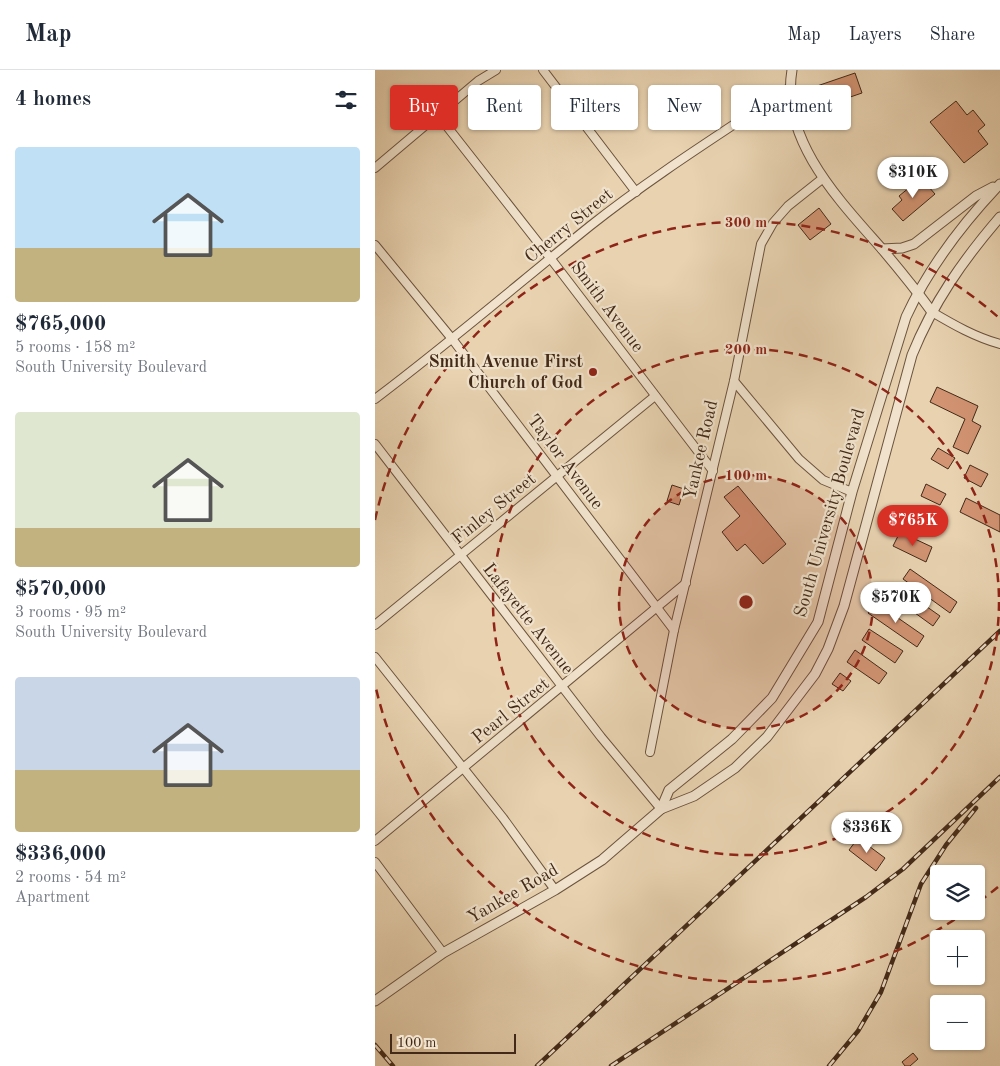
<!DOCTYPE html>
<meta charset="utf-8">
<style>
:root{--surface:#fff;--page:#f6f6f7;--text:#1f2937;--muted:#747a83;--line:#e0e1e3;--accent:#d93025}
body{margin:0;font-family:"Old Standard TT",serif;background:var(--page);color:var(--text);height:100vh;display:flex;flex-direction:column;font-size:19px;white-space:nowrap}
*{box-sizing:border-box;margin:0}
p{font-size:16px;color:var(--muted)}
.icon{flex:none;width:28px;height:28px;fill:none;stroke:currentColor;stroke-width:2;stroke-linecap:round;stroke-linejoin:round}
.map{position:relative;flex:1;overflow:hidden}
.side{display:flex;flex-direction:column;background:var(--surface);width:375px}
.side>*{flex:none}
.hud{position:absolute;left:15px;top:15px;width:475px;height:45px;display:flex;gap:10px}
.buttons{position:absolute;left:555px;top:795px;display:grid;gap:10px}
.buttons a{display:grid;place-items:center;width:55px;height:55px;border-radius:5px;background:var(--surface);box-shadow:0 1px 4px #0004;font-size:25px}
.scale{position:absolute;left:15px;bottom:12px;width:126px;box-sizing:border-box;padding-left:5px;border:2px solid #422918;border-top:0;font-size:14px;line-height:18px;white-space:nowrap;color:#422918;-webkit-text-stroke:4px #f0e2cc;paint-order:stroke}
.price{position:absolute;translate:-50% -42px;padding:0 11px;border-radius:18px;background:#fff;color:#222;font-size:16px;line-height:32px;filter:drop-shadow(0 1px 2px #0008)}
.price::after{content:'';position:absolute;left:50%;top:30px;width:15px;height:11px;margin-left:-8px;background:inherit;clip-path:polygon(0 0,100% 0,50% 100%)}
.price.on{background:var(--accent);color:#fff}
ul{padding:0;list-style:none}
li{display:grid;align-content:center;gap:10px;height:265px;padding:0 15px}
li span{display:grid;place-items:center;height:155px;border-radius:5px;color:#555}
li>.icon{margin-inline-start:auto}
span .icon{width:90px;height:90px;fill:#fffc;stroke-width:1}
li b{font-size:21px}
h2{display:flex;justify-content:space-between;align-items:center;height:60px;padding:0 15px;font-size:21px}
.pill{padding:0 18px;border-radius:5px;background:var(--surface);box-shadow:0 1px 4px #0004;font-size:18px;line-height:45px}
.pill.on{background:var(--accent);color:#fff}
header{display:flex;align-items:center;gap:30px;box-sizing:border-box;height:70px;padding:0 25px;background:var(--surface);border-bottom:1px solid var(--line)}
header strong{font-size:24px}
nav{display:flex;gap:28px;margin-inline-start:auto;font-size:18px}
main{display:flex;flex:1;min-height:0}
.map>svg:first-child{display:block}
</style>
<header>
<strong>Map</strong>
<nav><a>Map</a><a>Layers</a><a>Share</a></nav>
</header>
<main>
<section class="side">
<h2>4 homes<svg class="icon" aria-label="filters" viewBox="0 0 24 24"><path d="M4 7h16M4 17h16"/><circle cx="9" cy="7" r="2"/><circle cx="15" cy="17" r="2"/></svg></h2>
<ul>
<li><span style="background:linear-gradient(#bfe0f5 65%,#c2b280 0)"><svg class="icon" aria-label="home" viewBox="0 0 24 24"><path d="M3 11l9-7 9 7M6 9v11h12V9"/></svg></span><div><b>$765,000</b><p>5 rooms · 158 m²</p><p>South University Boulevard</p></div></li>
<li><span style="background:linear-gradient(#dfe7d0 75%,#c2b280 0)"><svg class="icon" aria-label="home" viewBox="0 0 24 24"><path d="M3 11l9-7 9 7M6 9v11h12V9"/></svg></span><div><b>$570,000</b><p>3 rooms · 95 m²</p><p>South University Boulevard</p></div></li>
<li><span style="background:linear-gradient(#c9d6e8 60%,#c2b280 0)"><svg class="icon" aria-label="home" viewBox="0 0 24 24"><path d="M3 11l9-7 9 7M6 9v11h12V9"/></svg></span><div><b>$336,000</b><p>2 rooms · 54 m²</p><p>Apartment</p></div></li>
</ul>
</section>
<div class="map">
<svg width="625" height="996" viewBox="0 0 625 996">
<rect width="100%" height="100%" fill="#e8d2b0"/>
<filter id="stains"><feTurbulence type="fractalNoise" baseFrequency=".004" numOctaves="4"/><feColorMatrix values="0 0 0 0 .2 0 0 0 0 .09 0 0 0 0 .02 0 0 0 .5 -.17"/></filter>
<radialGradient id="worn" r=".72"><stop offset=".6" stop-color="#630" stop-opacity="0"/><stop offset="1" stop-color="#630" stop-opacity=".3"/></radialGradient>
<!-- building -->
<g fill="#d29473" stroke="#422918">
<polygon points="480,3 487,23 449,36 442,16"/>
<polygon points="581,31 592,45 598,40 610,55 603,61 613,74 589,93 555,52"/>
<polygon points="546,108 560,124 528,151 517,139 527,130 524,126"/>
<polygon points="444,138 456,154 435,170 423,155"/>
<polygon points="562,317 603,336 597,351 606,356 593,384 578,377 590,349 555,332"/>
<polygon points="563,378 580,388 573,399 556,389"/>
<polygon points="595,395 613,404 606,417 589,408"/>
<polygon points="551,414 571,424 565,435 546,426"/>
<polygon points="297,415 309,419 304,435 292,431"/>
<polygon points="363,416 411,474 388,494 370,474 362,481 347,462 365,446 349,427"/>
<polygon points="591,428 625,445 625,462 585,442"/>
<polygon points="525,462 557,477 551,492 518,476"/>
<polygon points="535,499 582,532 575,543 528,509"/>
<polygon points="518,513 565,546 558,556 511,522"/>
<polygon points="500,532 549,566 542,577 493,543"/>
<polygon points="494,559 528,581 520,593 487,570"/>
<polygon points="480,580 512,603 504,614 472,592"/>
<polygon points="465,603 476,611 468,621 457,614"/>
<polygon points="483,768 510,788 501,801 474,780"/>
<polygon points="538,983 543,989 535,996 530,996 527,992"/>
</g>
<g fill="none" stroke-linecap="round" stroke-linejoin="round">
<defs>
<g id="minor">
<polyline points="168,0 261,122"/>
<polyline points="63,45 176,189 338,401"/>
<polyline points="0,98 103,11 121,0"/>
<polyline points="0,175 78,270 299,560"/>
<path d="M557,242C579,255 600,267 625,274"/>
<polyline points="359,311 424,389 448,410 477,422"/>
<path d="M0,329C73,274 143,214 215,156C278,106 347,63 414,18"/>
<polyline points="0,374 226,667 286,739"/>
<polyline points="0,555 280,326"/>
<polyline points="0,587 128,748 180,820"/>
<polyline points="275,682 299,560 359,311 386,174 398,153 413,136 447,109"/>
<polyline points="0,771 311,513"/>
<polyline points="0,792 68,883"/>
</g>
<g id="tertiary">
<path d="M417,0C405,70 465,131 507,179C524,199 541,220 557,242"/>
<polyline points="507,179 527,178 539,174 601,126 618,117"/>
<path d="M286,739L319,726L360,698L392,667L440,604L453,579L469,536L537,285C558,233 588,190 625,147"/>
<path d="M0,931L68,883L180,820L227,790L286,739L294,720L357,669L397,628L443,552L477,422L531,247C554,197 588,153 625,114"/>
</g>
</defs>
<!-- minor casing -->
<use href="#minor" stroke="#6c533e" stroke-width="10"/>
<!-- tertiary casing -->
<use href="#tertiary" stroke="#6c533e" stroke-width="11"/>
<!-- minor -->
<use href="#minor" stroke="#f0e2cc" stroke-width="8"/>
<!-- tertiary -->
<use href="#tertiary" stroke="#f0e2cc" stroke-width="9"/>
<defs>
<g id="rail">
<polyline points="0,975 18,996"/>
<polyline points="162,996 625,561"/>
<polyline points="236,996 491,827 528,799 625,707"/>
<polyline points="454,996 483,961 506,922 546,814 571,775 601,738"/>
</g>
</defs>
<!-- rail casing -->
<use href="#rail" stroke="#422918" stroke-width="4.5"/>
<!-- rail -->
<use href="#rail" stroke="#f0e2cc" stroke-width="2.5" stroke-dasharray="8" stroke-linecap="butt"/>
</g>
<!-- distance rings -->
<circle cx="371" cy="532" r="127" fill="#8f2418" fill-opacity=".12"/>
<g fill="none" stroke="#8f2418" stroke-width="2.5" stroke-dasharray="9 6">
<circle cx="371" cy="532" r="127"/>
<circle cx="371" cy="532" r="253"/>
<path d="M623 817A380 380 0 0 1 602 833M592 841A380 380 0 0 1 0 614M0 450A380 380 0 0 1 623 247"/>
</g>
<!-- markers -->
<circle fill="#8f2418" stroke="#f0e2cc" stroke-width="2" cx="218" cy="302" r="5"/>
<g text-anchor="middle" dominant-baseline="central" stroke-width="4.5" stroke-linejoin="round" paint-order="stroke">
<!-- street labels -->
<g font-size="18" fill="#422918" stroke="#f0e2cc">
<text transform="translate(194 156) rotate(-39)">Cherry Street</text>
<text transform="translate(232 237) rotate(53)">Smith Avenue</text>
<text transform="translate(326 380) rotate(-77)">Yankee Road</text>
<text transform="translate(190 392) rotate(53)">Taylor Avenue</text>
<text transform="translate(119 439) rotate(-39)">Finley Street</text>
<text transform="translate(455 443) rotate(-74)">South University Boulevard</text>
<text transform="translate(153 549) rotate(52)">Lafayette Avenue</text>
<text transform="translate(136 641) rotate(-39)">Pearl Street</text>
<text transform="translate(138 824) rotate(-30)">Yankee Road</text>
</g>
<!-- poi labels -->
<g font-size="18" font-weight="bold" fill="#422918" stroke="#f0e2cc" text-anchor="end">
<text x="208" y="292">Smith Avenue First<tspan x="208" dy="21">Church of God</tspan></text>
</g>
</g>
<circle cx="371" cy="532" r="8" fill="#8f2418" stroke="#f0e2cc" stroke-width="2.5"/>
<g font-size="15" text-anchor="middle" font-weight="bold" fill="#8f2418" stroke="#f0e2cc" stroke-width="4.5" stroke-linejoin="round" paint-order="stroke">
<text x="371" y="157">300 m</text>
<text x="371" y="284">200 m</text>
<text x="371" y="410">100 m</text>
</g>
<rect width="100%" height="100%" filter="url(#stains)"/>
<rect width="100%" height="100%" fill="url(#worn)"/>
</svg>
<div class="buttons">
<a><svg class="icon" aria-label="layers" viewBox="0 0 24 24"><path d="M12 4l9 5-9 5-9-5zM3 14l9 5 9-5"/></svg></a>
<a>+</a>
<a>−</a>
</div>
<div class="scale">100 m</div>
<b class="price" style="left:538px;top:129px">$310K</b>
<b class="price on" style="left:538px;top:477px">$765K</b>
<b class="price" style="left:521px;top:554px">$570K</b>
<b class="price" style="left:492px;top:784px">$336K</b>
<div class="hud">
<a class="pill on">Buy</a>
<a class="pill">Rent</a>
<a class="pill">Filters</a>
<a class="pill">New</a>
<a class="pill">Apartment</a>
</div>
</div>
</main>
